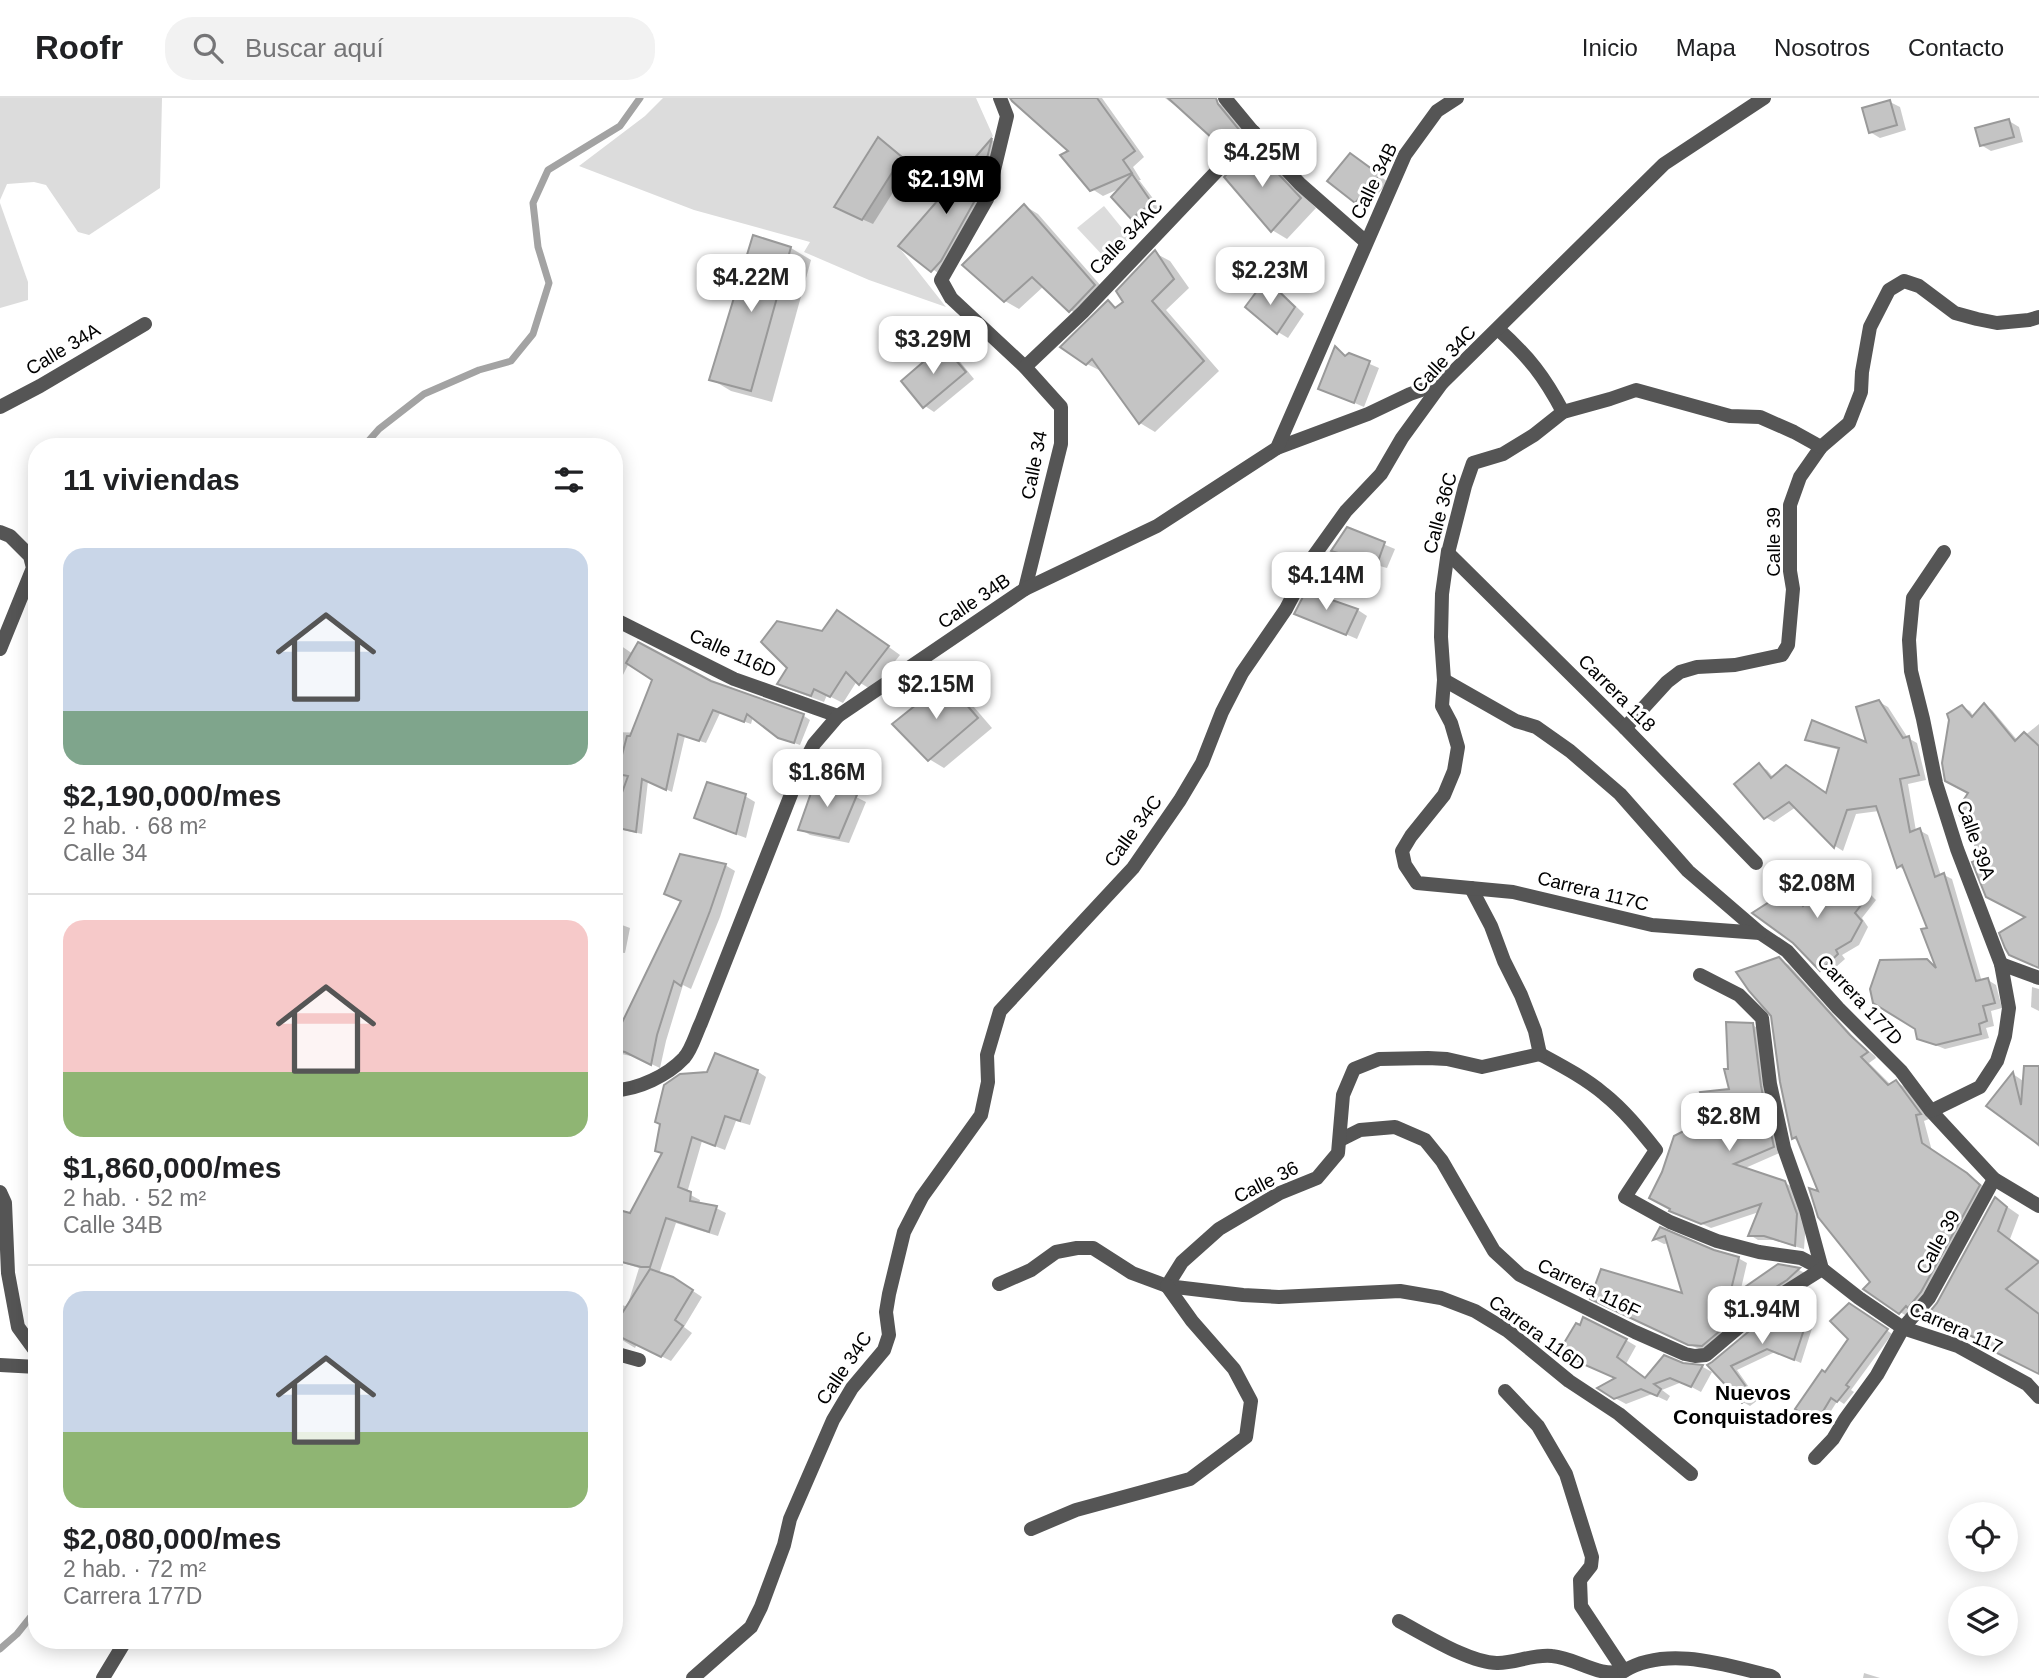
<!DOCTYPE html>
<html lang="es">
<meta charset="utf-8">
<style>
:root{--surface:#fff;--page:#f2f2f2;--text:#202124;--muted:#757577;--line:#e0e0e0;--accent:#000}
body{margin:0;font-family:Arial,sans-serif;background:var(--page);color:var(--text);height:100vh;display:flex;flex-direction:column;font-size:26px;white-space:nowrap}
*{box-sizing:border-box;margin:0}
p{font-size:23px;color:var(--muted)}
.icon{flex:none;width:38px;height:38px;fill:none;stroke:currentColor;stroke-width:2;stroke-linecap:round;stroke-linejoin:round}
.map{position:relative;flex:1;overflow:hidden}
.panel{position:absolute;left:28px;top:340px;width:595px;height:1211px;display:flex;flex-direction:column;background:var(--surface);border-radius:28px;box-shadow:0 4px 18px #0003}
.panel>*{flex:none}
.buttons{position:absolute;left:1948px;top:1404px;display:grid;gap:14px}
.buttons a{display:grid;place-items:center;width:70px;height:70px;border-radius:50%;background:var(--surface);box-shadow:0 4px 18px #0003;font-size:35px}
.price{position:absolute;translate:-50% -60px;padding:0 16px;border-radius:14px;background:#fff;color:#222;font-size:23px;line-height:46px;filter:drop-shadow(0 2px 4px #0008)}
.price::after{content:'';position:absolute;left:50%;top:42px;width:21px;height:16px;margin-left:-10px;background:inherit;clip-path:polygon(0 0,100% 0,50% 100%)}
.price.current{background:var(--accent);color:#fff}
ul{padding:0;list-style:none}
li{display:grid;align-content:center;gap:14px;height:371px;padding:0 35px}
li+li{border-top:2px solid var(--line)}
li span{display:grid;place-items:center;height:217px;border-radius:21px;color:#555}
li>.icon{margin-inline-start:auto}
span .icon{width:126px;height:126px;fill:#fffc;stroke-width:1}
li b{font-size:30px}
h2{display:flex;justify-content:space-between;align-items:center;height:84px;padding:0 35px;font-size:30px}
header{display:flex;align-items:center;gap:42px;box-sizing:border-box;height:98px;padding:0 35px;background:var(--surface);border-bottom:2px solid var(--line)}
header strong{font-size:33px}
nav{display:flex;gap:38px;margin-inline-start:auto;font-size:24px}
.search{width:490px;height:63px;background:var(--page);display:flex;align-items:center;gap:18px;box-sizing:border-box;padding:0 24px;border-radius:28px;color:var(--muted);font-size:26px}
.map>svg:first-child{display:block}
</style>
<header>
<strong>Roofr</strong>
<div class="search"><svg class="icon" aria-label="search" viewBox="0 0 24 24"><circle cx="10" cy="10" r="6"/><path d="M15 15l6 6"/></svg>Buscar aquí</div>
<nav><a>Inicio</a><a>Mapa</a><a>Nosotros</a><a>Contacto</a></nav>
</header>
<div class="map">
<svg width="2039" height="1580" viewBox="0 0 2039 1580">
<rect width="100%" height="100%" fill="#fff"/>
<!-- green -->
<g fill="#dcdcdc" fill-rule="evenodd">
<polygon points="0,0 162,0 160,90 89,137 78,134 46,87 34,84 7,86 0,102"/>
<path d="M663,0H976L993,38L898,148L946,209L869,182L804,154L810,144L694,112L579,68L645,18ZM877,39L901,59L863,122L833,110Z"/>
<polygon points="0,105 28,184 28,202 0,210"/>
<polygon points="1104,108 1130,140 1107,162 1077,130"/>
</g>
<!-- shadow -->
<g fill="#0003">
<polygon points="1013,0 1102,0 1144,59 1133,69 1141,82 1139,82 1158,107 1158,113 1146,122 1140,122 1129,116 1123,89 1103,98 1092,91 1071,54"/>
<polygon points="1165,0 1211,0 1226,10 1250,40 1235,56 1225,50 1179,8 1177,9"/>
<polygon points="1890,4 1900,9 1906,32 1880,40 1870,34"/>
<polygon points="2009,23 2019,29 2023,44 1991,53 1981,47"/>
<polygon points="992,42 1000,47 986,103 941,177 900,148"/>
<polygon points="888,47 911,66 873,126 846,114"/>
<polygon points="1253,51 1269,60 1316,110 1287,141 1272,132"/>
<polygon points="1360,63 1388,84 1366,110 1329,82"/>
<polygon points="1025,108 1038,116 1108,196 1084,220 1070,212 1044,188 1019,211 1005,203 965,167"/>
<polygon points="754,139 791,150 811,162 772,304 731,293 711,281"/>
<polygon points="1155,155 1170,163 1189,190 1166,212 1219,273 1155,334 1140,325 1103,274 1087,266 1108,204 1118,210 1125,205"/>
<polygon points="1267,184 1276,189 1304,216 1288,240 1278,234 1248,209"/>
<polygon points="943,249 953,255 974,281 934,314 925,308"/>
<polygon points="1336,251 1348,259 1349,257 1379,270 1364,309 1320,290"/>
<polygon points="1347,431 1395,451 1387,470 1343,458 1333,453"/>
<polygon points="1307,495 1358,512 1367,518 1357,541 1297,515"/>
<polygon points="850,521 900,557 872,592 857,583 843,605 827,597 824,604 791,592 779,585 789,570 823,535"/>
<polygon points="614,543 633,556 804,618 810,622 800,647 786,642 753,619 751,626 720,615 706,645 685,638 672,694 648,683 642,736 614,730 614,634 680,636 654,581 629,565 614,595"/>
<polygon points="946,585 961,594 992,630 944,670 929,661"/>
<polygon points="1879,604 1888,609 1908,640 1917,645 1926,682 1908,686 1916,733 1919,732 1928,737 1941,778 1944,777 1952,781 1982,884 1988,882 1996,887 2002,910 1991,913 1994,928 1986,930 1989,940 1945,951 1918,940 1927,863 1937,869 1929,831 1906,773 1898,768 1879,713 1856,716 1843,753 1835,748 1796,709 1774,724 1765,719 1759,668 1767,672 1774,680 1828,697 1840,652 1816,646 1807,641 1868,647"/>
<polygon points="1985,607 1992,612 2018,643 2039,626 2039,869 2028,819 1984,761 1962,609 1970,613 1974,619"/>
<polygon points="745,698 755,704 746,740 708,726 698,720"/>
<polygon points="856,699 866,704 849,745 810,737 800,731"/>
<polygon points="725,767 735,773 720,819 691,891 683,887 666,943 660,970 636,959 621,956 614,952 614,945 683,804 666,796"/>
<polygon points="1830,784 1846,796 1857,786 1865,791 1876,802 1862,820 1868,829 1859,847 1842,857 1845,861 1828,876 1821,872 1791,792 1799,797 1806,807"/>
<polygon points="614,824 630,830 625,855 614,854"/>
<polygon points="1779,861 1789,867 1859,945 1875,958 1876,960 1869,965 1891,987 1896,984 1905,989 1929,1021 1924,1023 1932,1053 1977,1083 1989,1093 1910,1220 1900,1214 1872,1185 1821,1096 1800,1044 1793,1040"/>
<polygon points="2032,889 2039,891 2039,913 2031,909"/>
<polygon points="1752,927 1762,932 1782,1054 1743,1071 1785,1085 1794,1090 1806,1122 1804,1151 1774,1142 1758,1142 1750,1137 1759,1114 1711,1130 1671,1112 1713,1019 1731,993 1730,973"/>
<polygon points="757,973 766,979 750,1027 736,1023 725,1052 702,1043 687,1095 700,1102 699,1107 716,1110 726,1115 718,1138 676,1125 659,1176 684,1187 702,1199 684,1229 692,1235 671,1263 637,1246 635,1250 614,1237 614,1203 627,1209 639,1170 614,1162 614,1029 621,1033 616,1073 620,1075 616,1146 664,1056 657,1052"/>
<polygon points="2013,976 2039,994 2039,1049 2027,1036"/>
<polygon points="1996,1101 2019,1117 2010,1141 2039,1162 2039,1275 1981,1242 1939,1206"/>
<polygon points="1661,1132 1713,1154 1738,1160 1747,1165 1740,1195 1779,1168 1799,1172 1807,1176 1712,1252 1699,1251 1601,1205 1685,1198 1669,1145 1664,1146 1656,1142"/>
<polygon points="1796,1210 1814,1224 1801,1265 1775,1254 1737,1272 1758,1302 1750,1308 1743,1304 1713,1266"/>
<polygon points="1856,1210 1892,1236 1851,1292 1854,1294 1844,1306 1838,1302 1822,1327 1797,1311 1850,1241"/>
<polygon points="1626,1242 1636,1248 1626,1266 1646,1281 1683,1267 1703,1269 1712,1274 1701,1294 1682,1284 1662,1292 1670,1298 1667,1303 1652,1296 1626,1306 1615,1300 1618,1281 1570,1260"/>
<polygon points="1864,1575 1880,1580 1863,1580"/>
</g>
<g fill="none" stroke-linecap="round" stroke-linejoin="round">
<!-- stream -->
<g stroke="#a3a3a3" stroke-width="7">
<polyline points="364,348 379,331 424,296 479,272 511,263 533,236 549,185 538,149 533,105 548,72 620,28 640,0"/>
<polyline points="0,1551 17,1536 37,1511"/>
</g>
</g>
<!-- building -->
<g fill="#c4c4c4" stroke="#999" stroke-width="2">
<polygon points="1010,0 1097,0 1135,53 1123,62 1132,75 1090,93 1060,57 1068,53 1012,3"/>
<polygon points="1168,0 1216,0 1218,6 1241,34 1224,51"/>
<polygon points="1890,2 1897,27 1869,35 1862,10"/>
<polygon points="2009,21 2014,39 1980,48 1975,30"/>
<polygon points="878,39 902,59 862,122 834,109"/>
<polygon points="992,40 978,97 941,163 931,174 898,148"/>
<polygon points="1253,49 1301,100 1271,134 1224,79"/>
<polygon points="1350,55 1380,77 1355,105 1327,83"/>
<polygon points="1132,76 1152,105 1131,121 1111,99"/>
<polygon points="1024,106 1095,187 1069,214 1032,179 1004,204 962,167"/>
<polygon points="753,137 791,149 751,293 709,282"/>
<polygon points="1155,152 1174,181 1152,203 1204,263 1139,326 1092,261 1086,267 1060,249 1108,202 1115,210 1123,204 1116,193"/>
<polygon points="1266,181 1295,209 1277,236 1245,209"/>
<polygon points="943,247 966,274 923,310 901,283"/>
<polygon points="1335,248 1345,258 1349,255 1370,263 1354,305 1318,291"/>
<polygon points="1347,429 1385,444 1377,466 1331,453"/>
<polygon points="1306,493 1358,511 1346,537 1294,516"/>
<polygon points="837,512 889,548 859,587 846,574 830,599 814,591 811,598 777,586 787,570 761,544 777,523 822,533"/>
<polygon points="638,544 711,583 804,616 794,645 778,640 747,616 744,624 713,612 699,643 678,636 666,692 642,681 636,734 614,729 614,717 628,678 617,676 627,638 630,638 652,582 626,565"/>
<polygon points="946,583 978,620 928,663 892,626"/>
<polygon points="1879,602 1903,640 1909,638 1919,677 1900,681 1910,734 1920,730 1935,779 1944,775 1976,883 1988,880 1995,905 1983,908 1987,923 1979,926 1981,936 1936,947 1917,941 1915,931 1873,905 1870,891 1880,862 1927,861 1936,870 1921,831 1927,830 1902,767 1897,770 1876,708 1847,712 1834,750 1789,704 1764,721 1734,686 1759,665 1771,680 1786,667 1826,695 1839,650 1805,642 1812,622 1866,644 1856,609"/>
<polygon points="1984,605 2015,643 2024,634 2039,648 2039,870 2009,857 2005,850 1999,835 2025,819 1986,799 1972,764 1982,760 1957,712 1968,695 1945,683 1942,665 1949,622 1947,616 1962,607 1972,619"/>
<polygon points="817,678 857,697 839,740 798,732"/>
<polygon points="707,684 746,696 736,736 694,720"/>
<polygon points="680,756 726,766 710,813 681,888 674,883 657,937 651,967 625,954 614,952 614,941 681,803 664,796"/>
<polygon points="1830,782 1844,796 1857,784 1869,797 1855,815 1862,823 1851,843 1836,852 1838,856 1820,873 1793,845 1752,815 1791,790 1803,808"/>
<polygon points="1779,859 1850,937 1865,951 1868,954 1861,959 1888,987 1896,982 1921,1016 1916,1017 1922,1045 1967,1075 1980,1087 1921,1194 1908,1210 1906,1208 1899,1216 1863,1191 1870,1184 1818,1119 1809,1090 1818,1093 1796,1039 1792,1041 1780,984 1771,918 1749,893 1736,874"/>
<polygon points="1726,924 1753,925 1761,988 1774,1049 1734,1066 1785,1083 1797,1116 1795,1148 1764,1138 1748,1138 1761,1106 1701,1126 1674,1115 1669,1113 1670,1111 1649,1100 1662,1074 1674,1038 1711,1019 1700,994 1729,991 1724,971 1728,971"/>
<polygon points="715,955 758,972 740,1023 725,1018 715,1048 692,1039 678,1089 691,1094 690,1103 717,1108 709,1134 666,1120 650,1169 641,1169 614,1162 614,1123 619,1112 630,1115 662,1055 655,1053 660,1026 655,1024 664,987 680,976 707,974"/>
<polygon points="2024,968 2039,968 2039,1047 1986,1008 2013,974 2021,1007"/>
<polygon points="1995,1099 2007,1109 1998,1133 2039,1164 2006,1191 2039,1216 2039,1276 1977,1245 1979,1242 1928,1216 1937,1205"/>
<polygon points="1660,1129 1714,1152 1739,1159 1729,1200 1778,1166 1800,1170 1787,1182 1759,1200 1702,1248 1688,1247 1590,1201 1601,1171 1682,1195 1665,1138 1653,1142"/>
<polygon points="650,1171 673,1179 693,1192 675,1222 683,1228 661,1259 614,1236 614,1228"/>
<polygon points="1788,1204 1808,1219 1794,1262 1767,1251 1731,1268 1752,1297 1742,1305 1707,1267 1712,1264 1771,1215"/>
<polygon points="1849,1205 1888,1231 1846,1287 1849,1289 1837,1304 1831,1300 1816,1325 1795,1311 1822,1272 1825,1274 1848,1241 1830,1223"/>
<polygon points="1583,1219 1627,1241 1617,1259 1645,1280 1664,1257 1683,1265 1703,1267 1691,1289 1670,1280 1654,1286 1661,1291 1657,1298 1641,1291 1614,1301 1597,1290 1615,1280 1558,1255 1576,1225 1580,1227"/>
</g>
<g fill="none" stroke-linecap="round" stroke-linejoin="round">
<!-- street -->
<g stroke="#555" stroke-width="14">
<polyline points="1000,0 1007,18 987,101 941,182 951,200 1025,269 1061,309 1061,346 1025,491"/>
<polyline points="1225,0 1268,52 1300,86 1366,144"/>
<path d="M1498,231C1529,259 1544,278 1563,314"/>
<polyline points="1025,269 1083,214 1254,34"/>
<polyline points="0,309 40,288 145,226"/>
<polyline points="1277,350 1368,316 1410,296 1442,285"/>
<polyline points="0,434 10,438 30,458 33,470 0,551"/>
<polyline points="1448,455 1625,630 1756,765"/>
<polyline points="614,521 734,581 838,618"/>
<polyline points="1444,582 1516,623 1536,629 1570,653 1620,696 1688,773 1760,835 1787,853 1838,910 1901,973 1931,1013 1994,1081 2039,1108"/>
<polyline points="1625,630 1667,584 1680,574 1697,569 1735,567 1782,557 1788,547 1793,491 1790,473 1790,407 1800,379 1821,349 1849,325 1861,294 1862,274 1870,229 1889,192 1904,183 1919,188 1955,215 1977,221 1997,225 2029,222 2039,219"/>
<polyline points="1471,790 1491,828 1504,863 1521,897 1535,933 1540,956"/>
<polyline points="1760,835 1652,827 1513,794 1417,785 1405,767 1402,753 1411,738 1444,697 1454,673 1458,649 1451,625 1442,608 1444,582 1441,539 1442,496 1448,453 1448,455 1465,388 1473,365 1503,356 1534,337 1563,314 1610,301 1636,292 1730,318 1760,319 1794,334 1821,349"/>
<polyline points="2001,866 2039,880"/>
<polyline points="1700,877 1739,897 1762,920 1770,986 1784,1050 1806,1112 1822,1171"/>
<path d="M1540,956C1562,968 1585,980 1604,996C1624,1012 1640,1032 1656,1052L1625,1099L1670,1124L1717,1143L1759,1154L1801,1160L1822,1171L1859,1200L1903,1230L1958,1248L2027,1286L2039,1299"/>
<path d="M614,992C638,992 668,977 684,960C692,951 696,935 701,925L801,671L814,646L838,618L1025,491L1157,428L1277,350L1405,57L1437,13L1457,0"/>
<polyline points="1931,1013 1980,989 1997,963 2005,938 2009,910 2001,866 1957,751 1936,685 1923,621 1911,573 1909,542 1913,500 1944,454"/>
<polyline points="1340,1042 1360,1032 1395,1029 1425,1042 1442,1063 1494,1153 1520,1177 1635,1234 1685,1256 1695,1258 1706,1257 1765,1207 1822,1171"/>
<polyline points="0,1094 5,1105 8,1175 18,1229 37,1255"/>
<polyline points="999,1186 1031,1172 1056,1154 1077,1150 1093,1150 1132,1175 1167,1188 1182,1164 1219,1131 1280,1095 1317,1080 1338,1055 1343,997 1354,971 1379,961 1428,960 1447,961 1482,969 1540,956"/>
<polyline points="1167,1188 1243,1197 1279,1199 1400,1193 1441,1200 1475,1213 1508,1233 1569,1283 1619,1316 1691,1376"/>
<polyline points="614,1255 639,1262"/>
<polyline points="0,1267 37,1269"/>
<polyline points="1815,1360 1833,1341 1845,1321 1877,1277 1903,1230 1929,1200 1994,1081"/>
<polyline points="1031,1431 1076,1412 1190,1381 1246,1339 1251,1303 1234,1271 1192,1223 1167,1188"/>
<path d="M1399,1523C1424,1536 1471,1566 1498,1565C1516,1565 1533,1556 1552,1558C1577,1560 1598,1580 1624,1573L1581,1508L1580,1482L1591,1468L1592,1459L1566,1376L1538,1328L1505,1293"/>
<path d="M1624,1573C1667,1547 1726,1567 1771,1578L1774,1580"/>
<polyline points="103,1580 126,1542"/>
<polyline points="693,1580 751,1529 761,1509 784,1447 790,1421 833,1322 852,1290 884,1252 889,1237 886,1214 889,1196 904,1134 922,1099 981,1017 988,984 987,957 1000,913 1133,770 1180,702 1202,665 1222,614 1242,575 1286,511 1313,459 1346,413 1381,376 1402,340 1442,285 1664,66 1764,0"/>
</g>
</g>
<g text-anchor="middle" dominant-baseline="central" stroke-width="6" stroke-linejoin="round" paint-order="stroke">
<!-- street labels -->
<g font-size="19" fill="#000" stroke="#fff">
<text transform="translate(1374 83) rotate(-64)">Calle 34B</text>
<text transform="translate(1126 139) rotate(-46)">Calle 34AC</text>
<text transform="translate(63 251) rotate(-31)">Calle 34A</text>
<text transform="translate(1444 261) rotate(-47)">Calle 34C</text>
<text transform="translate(1034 367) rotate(-79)">Calle 34</text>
<text transform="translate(1440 415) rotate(-75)">Calle 36C</text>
<text transform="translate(1773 444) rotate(-90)">Calle 39</text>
<text transform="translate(974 503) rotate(-34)">Calle 34B</text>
<text transform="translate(733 555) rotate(24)">Calle 116D</text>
<text transform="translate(1617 595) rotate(45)">Carrera 118</text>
<text transform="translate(1133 733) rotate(-54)">Calle 34C</text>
<text transform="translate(1976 742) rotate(71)">Calle 39A</text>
<text transform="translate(1593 793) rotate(14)">Carrera 117C</text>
<text transform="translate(1860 902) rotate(47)">Carrera 177D</text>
<text transform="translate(1266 1084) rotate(-27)">Calle 36</text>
<text transform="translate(1938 1144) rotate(-61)">Calle 39</text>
<text transform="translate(1589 1190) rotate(26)">Carrera 116F</text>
<text transform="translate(1956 1230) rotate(24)">Carrera 117</text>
<text transform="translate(1537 1235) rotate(36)">Carrera 116D</text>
<text transform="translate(844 1270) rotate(-56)">Calle 34C</text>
</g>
<!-- neighbourhood labels -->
<g font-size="21" font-weight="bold" fill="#000" stroke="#fff">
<text x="1753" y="1294">Nuevos<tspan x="1753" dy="24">Conquistadores</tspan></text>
</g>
</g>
</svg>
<div class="buttons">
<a><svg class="icon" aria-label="locate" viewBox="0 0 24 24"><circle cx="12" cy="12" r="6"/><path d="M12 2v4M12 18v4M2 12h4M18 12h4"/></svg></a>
<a><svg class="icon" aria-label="layers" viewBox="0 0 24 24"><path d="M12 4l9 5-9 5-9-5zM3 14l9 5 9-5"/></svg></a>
</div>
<b class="price" style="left:1262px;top:91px">$4.25M</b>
<b class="price current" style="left:946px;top:118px">$2.19M</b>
<b class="price" style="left:1270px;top:209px">$2.23M</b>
<b class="price" style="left:751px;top:216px">$4.22M</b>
<b class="price" style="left:933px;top:278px">$3.29M</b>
<b class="price" style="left:1326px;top:514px">$4.14M</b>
<b class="price" style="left:936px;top:623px">$2.15M</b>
<b class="price" style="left:827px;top:711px">$1.86M</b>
<b class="price" style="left:1817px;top:822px">$2.08M</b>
<b class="price" style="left:1729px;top:1055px">$2.8M</b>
<b class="price" style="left:1762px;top:1248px">$1.94M</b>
<section class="panel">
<h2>11 viviendas<svg class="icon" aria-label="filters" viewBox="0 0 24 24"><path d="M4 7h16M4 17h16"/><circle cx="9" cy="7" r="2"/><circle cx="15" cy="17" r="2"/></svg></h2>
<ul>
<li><span style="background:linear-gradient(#c9d6e8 75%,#7fa58c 0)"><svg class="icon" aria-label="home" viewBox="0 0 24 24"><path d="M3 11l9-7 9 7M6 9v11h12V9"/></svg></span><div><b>$2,190,000/mes</b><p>2 hab. · 68 m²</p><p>Calle 34</p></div></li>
<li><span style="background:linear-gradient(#f6c9c9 70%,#8fb573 0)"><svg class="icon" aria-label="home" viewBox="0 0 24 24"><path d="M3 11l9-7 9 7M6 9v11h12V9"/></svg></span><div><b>$1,860,000/mes</b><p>2 hab. · 52 m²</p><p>Calle 34B</p></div></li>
<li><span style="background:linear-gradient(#c9d6e8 65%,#8fb573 0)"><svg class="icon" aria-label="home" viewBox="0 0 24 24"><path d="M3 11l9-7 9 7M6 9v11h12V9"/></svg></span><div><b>$2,080,000/mes</b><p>2 hab. · 72 m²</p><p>Carrera 177D</p></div></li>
</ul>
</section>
</div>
